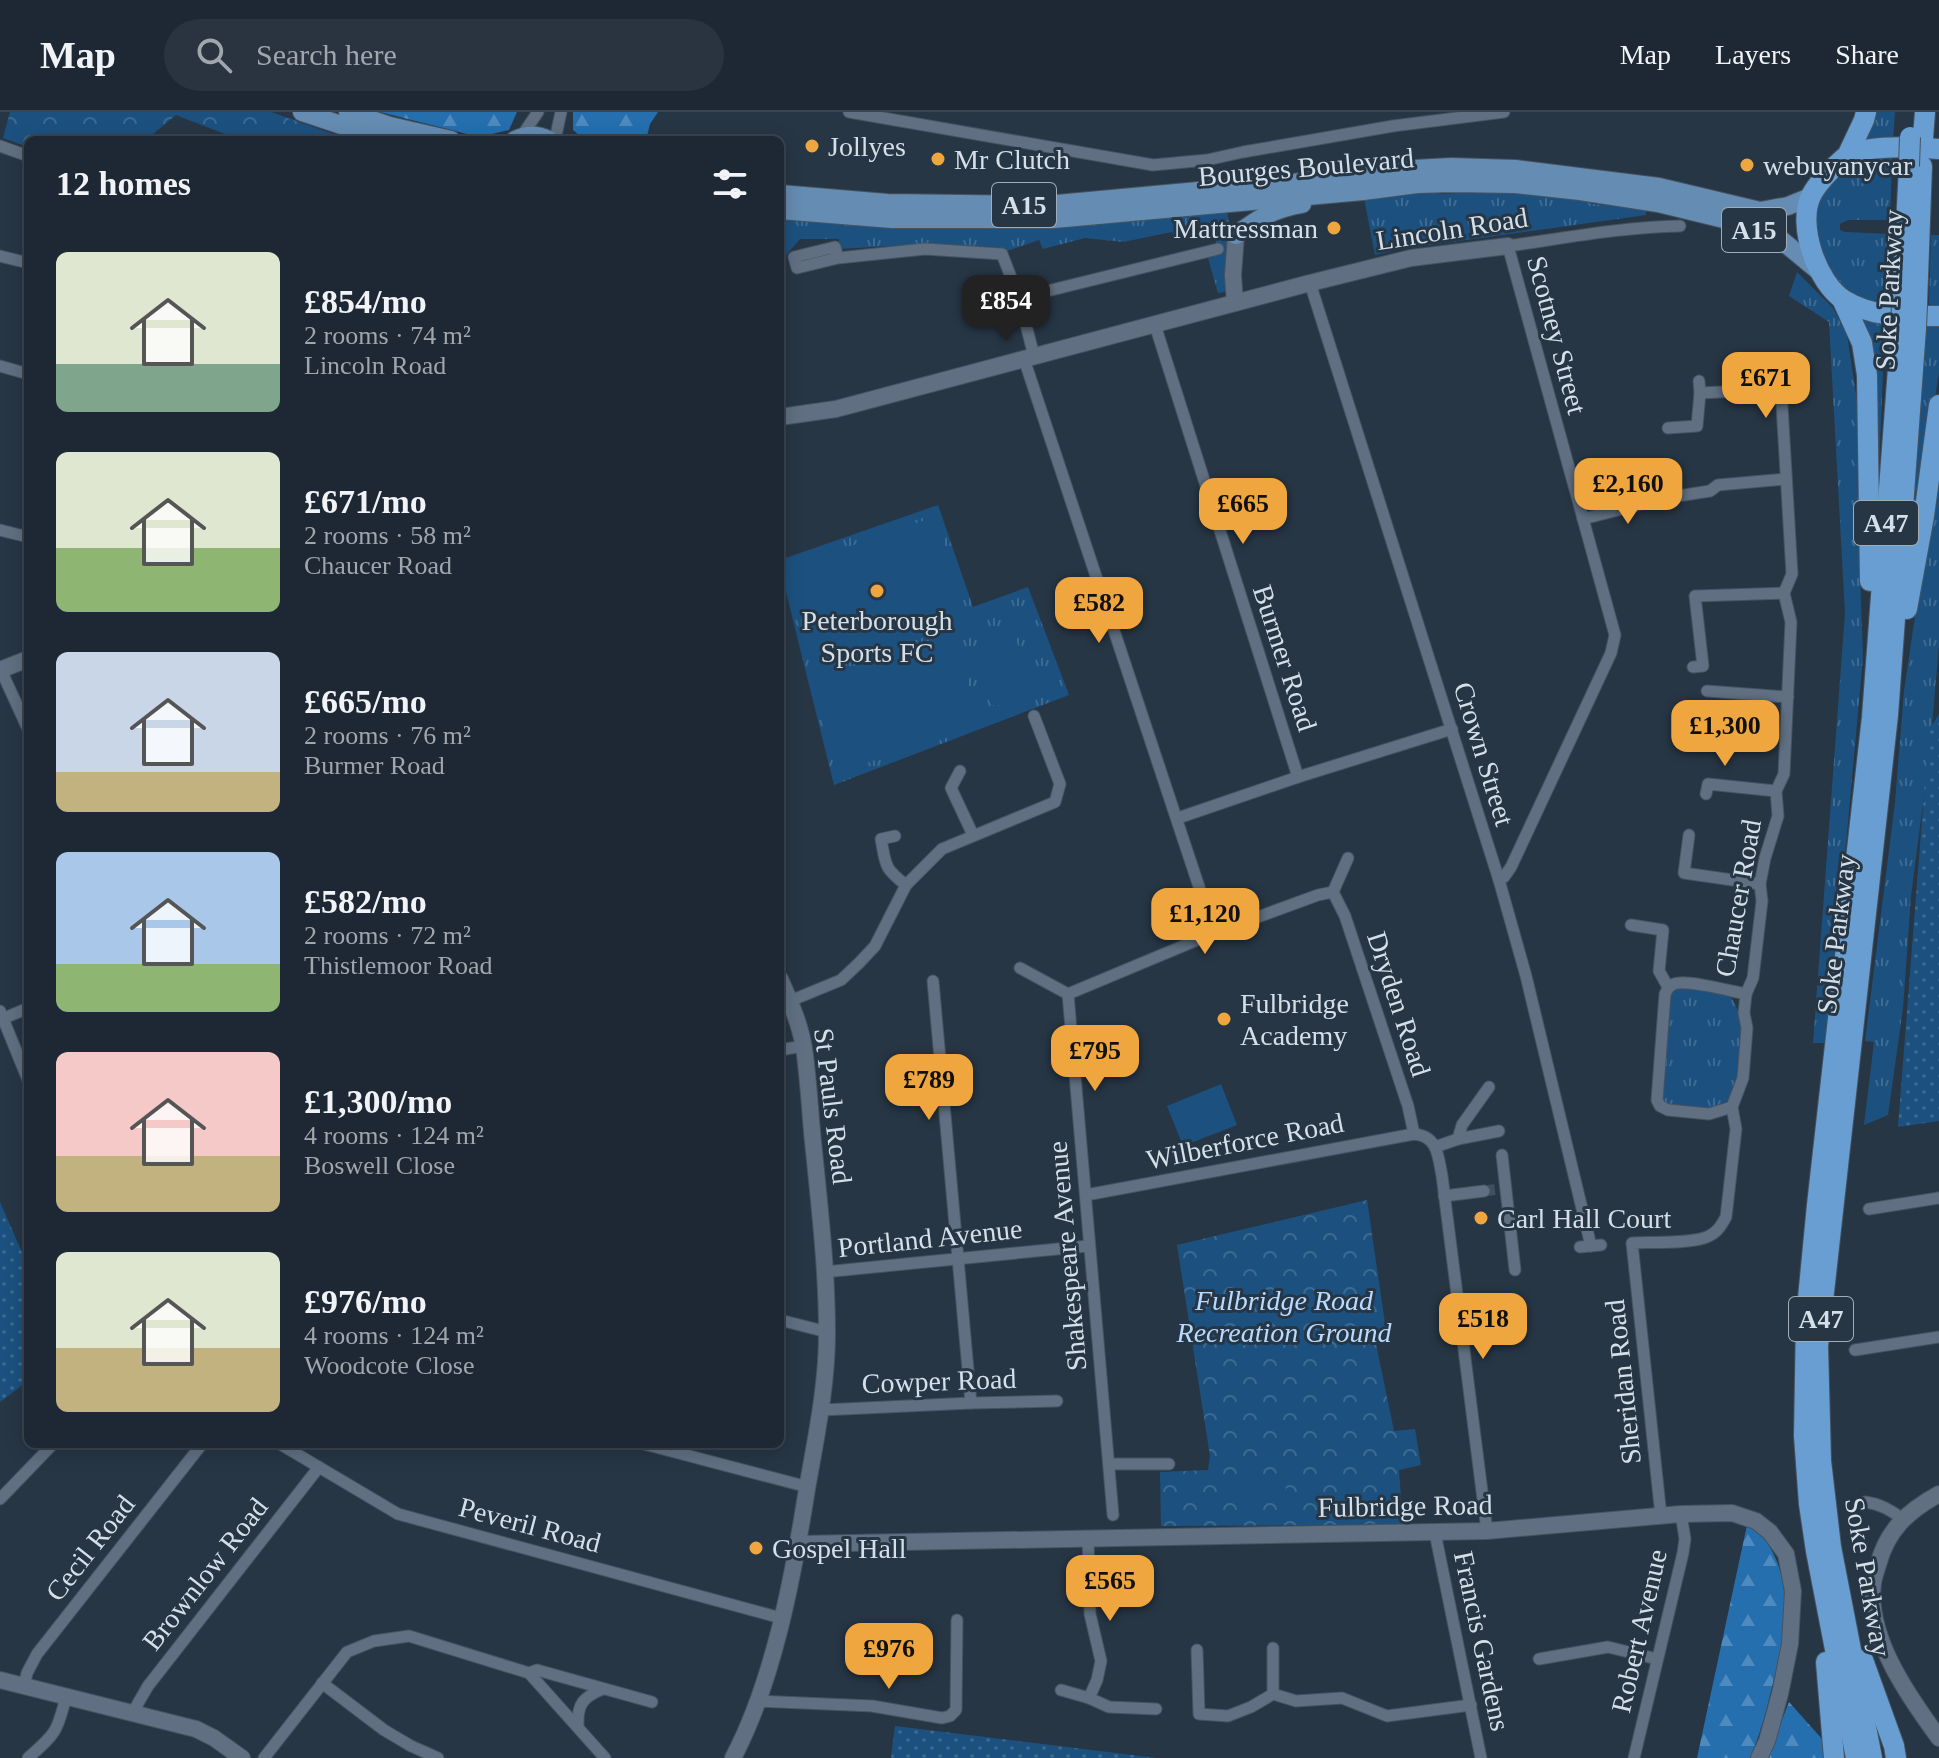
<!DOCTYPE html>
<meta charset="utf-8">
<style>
:root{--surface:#1d2834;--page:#2a3440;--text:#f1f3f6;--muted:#a0a6ac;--line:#3b444f;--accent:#f0a63e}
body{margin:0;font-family:Georgia,serif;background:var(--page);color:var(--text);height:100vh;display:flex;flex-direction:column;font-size:30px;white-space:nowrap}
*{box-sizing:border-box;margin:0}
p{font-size:26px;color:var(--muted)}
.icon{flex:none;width:44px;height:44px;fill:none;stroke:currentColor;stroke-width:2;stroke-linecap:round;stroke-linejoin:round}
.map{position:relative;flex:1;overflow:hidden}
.details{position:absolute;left:24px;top:24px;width:760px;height:1312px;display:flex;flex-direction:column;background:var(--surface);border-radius:12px;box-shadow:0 4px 20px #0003,0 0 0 2px var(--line)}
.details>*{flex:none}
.price{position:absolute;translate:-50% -68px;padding:0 18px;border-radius:16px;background:var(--accent);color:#111;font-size:26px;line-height:52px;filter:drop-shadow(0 2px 4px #0008)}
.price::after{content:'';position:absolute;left:50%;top:48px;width:24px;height:18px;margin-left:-12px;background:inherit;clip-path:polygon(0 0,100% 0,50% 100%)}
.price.active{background:#222;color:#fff}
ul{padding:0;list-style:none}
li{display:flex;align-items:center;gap:24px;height:200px;padding:0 32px}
li span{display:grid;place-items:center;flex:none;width:224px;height:160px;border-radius:12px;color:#555}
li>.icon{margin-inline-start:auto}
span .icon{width:96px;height:96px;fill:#fffc;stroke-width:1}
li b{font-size:34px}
h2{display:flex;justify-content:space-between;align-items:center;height:96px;padding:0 32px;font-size:34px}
header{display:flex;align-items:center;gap:48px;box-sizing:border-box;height:112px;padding:0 40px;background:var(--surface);border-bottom:2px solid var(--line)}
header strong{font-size:38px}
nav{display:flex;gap:44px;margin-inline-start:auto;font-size:28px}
.search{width:560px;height:72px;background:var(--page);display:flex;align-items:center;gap:20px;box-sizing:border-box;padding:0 28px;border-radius:44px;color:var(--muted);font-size:30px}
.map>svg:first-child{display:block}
</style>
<header>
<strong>Map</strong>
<div class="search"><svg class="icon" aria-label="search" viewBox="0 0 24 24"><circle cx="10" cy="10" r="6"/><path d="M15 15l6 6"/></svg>Search here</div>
<nav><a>Map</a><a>Layers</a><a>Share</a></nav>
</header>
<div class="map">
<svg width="1939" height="1646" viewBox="0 0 1939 1646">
<defs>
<pattern id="grass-tufts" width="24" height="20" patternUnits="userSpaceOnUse" patternTransform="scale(2)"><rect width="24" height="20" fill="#1c517f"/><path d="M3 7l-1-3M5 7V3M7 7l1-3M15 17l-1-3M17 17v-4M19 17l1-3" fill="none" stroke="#3c6a91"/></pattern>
<pattern id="forest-firs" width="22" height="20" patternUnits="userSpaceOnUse" patternTransform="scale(2)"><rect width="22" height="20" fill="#256faf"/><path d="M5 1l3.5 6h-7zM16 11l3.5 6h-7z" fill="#4e8abe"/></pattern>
<pattern id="park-crowns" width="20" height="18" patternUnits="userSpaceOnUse" patternTransform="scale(2)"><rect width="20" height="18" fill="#1c517f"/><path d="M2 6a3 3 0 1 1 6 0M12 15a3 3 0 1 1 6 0" fill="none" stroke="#3c6a91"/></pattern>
<pattern id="garden-dots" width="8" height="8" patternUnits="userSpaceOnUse" patternTransform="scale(2)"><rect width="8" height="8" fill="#1c517f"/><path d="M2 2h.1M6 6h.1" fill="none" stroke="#3c6a91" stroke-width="1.8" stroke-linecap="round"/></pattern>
</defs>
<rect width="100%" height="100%" fill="#273645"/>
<!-- grass -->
<g fill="url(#grass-tufts)">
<polygon points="1871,0 1895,0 1893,27 1864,29"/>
<path d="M1877,45L1892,46L1890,108H1848L1840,112V118L1845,120L1889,122L1886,191C1875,189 1865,188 1856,183C1838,173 1824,154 1819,135C1817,127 1814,119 1813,111C1812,92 1833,64 1848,55C1857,49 1867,47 1877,45Z"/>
<polygon points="1414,78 1442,82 1499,79 1567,84 1594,92 1646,96 1646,103 1401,137 1375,143 1364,86"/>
<polygon points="1227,99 1232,130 1230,179 1218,181 1208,146 1219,143 1214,121 1175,127 1172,120 1123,130 1085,126 1043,137 1039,128 1007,139 997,135 925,132 839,137 839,127 800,127 782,148 780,159 780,105"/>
<polygon points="1931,123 1939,123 1939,194 1929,193"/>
<polygon points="1797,160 1833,196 1847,223 1857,289 1858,411 1863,545 1841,787 1825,931 1813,931 1845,501 1829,210 1789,184"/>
<polygon points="1854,202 1885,210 1878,382"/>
<polygon points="1924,212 1939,212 1939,260 1910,444"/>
<polygon points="1939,342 1939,532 1930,637 1911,784 1903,896 1888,1003 1864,1013 1874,930 1865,929 1895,691 1904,579"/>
<polygon points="938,393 973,495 1028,475 1069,583 834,673 780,456 780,448"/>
<path d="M1679,875L1730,883C1735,892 1740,901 1742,912C1744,922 1741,933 1740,943C1737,975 1736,1000 1696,997C1683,996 1671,997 1661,989L1670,887L1671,882Z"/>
</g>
<!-- forest -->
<g fill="url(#forest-firs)">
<polygon points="380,0 517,0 509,18 479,25"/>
<polygon points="573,0 658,0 650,12 646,28 585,28 573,18"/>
<path d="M1747,1413C1753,1418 1761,1423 1766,1429C1796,1472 1784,1528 1772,1575C1766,1600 1760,1623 1750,1646H1697Z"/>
<polygon points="1789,1590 1830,1636 1829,1646 1767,1646"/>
</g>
<!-- park -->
<g fill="url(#park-crowns)">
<polygon points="10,0 271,0 350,28 240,28 176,3 153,22 150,28 28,28 28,35 3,26"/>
<polygon points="1367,1088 1387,1225 1375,1227 1394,1319 1415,1317 1421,1353 1399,1358 1401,1386 1407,1413 1161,1414 1160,1360 1208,1358 1210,1344 1177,1133"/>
</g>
<!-- garden -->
<g fill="url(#garden-dots)">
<polygon points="1939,602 1939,1009 1898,1015 1929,618"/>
<polygon points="0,1090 28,1154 28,1269 0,1290"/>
<polygon points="895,1614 1157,1646 891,1646"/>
</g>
<!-- pitch -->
<g fill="#1c517f">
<polygon points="934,405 967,501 821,552 788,456"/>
<polygon points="950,522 980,613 840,660 809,569"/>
<polygon points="1015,525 1035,581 994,595 975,539"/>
<polygon points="1221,972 1237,1013 1183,1034 1167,994"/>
<polygon points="1285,1361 1286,1387 1243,1389 1242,1363"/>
</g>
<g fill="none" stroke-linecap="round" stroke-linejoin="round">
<!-- street-tunnel -->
<polyline stroke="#414f5d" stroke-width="11" stroke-dasharray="11 5.5" stroke-linecap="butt" points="1484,1079 1500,1077"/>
<defs>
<g id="street">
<polyline points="849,0 1153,53 1207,48 1243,40 1393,14 1504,0"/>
<polyline points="521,25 538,0"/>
<polyline points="555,28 561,0"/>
<polyline points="0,34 28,44"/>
<polyline points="0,144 28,151"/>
<polyline points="838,146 835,135 794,145 797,156 838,146 925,137 1002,142 1019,186 1034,244"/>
<polyline points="1310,171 1499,768 1526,864 1591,1134"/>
<polyline points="1019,186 1218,137"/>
<polyline points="1155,213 1298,665"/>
<polyline points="1024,247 1210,808"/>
<polyline points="0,254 28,262"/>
<polyline points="1699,269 1700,281 1781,277"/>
<polyline points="1668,316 1697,314 1700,281"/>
<polyline points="1583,407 1665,386 1710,379 1718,373 1786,367"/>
<polyline points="0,418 28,425"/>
<polyline points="1693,555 1703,554 1695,484 1784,481"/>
<polyline points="1,558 28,617"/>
<polyline points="1707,579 1788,585"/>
<polyline points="960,659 951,676 973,723"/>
<polyline points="1706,682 1708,672 1776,679"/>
<polyline points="1178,706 1298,665 1452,617"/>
<polyline points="1689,723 1684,761 1760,772"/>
<path d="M895,724L881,727C886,754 884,756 906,773"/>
<path d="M1499,768L1504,765L1511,755L1611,541L1615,523L1508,134C1565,126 1622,115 1680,114"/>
<polyline points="1333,780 1345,804 1408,994 1414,1022"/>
<polyline points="1333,780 1348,746"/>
<polyline points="1631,813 1663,818 1659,859 1668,875"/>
<polyline points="1020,856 1068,882"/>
<polyline points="933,869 971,1291"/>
<polyline points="1068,882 1113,1403"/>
<polyline points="1068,882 1214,821 1318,783 1333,780"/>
<polyline points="790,889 841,868 859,851 875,834 906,773 942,737 1055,690 1060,672 1034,604"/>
<polyline points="0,899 28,968"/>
<polyline points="0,908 28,896"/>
<polyline points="780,938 803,934"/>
<path d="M1732,995L1709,1002L1668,998L1660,994L1657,988L1665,882C1668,876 1668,875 1674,872C1686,867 1731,879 1746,882"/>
<polyline points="1458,1027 1462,1013 1489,975"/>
<polyline points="1435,1035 1458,1027 1499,1019"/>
<polyline points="1502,1043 1515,1158"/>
<path d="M1086,1083L1414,1022C1438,1024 1438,1044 1442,1064L1487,1419"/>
<polyline points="1444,1084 1484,1079"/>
<polyline points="1869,1097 1939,1086"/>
<polyline points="1580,1135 1601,1133"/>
<polyline points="824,1160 1088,1134"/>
<polyline points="780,1208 827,1220"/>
<polyline points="1855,1238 1939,1225"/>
<polyline points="822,1298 971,1291 1057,1289"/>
<polyline points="280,1332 398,1402 781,1506"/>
<polyline points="644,1332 808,1375"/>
<polyline points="1109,1352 1169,1352"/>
<polyline points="0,1387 53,1332"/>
<path d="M1865,1390C1881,1392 1890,1398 1903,1407"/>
<path d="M1661,1404L1632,1131C1650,1130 1695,1132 1709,1124C1718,1120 1722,1112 1726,1105L1736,1017L1732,995L1743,966L1747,916L1744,901L1746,882L1753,866L1762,789L1760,772L1765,746L1778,704L1776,679L1784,662L1791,510L1784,481L1792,462L1780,260"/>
<polyline points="1435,1421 1481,1646"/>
<polyline points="1088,1426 1090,1502 1101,1549 1097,1568 1089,1586"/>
<polyline points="1273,1536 1273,1582"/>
<polyline points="1197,1538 1199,1602 1228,1604 1251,1595 1273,1582 1296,1589 1342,1586 1387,1604 1471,1593"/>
<polyline points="1539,1547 1608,1535 1657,1547"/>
<polyline points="529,1561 537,1558 652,1590"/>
<polyline points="322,1571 384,1618 411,1634 438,1646"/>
<polyline points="24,1574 27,1561 37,1542 202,1332"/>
<polyline points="1061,1578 1089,1586 1109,1595 1156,1597"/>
<polyline points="759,1589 872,1594 942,1606 950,1604 956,1598 957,1508"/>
<polyline points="134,1602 137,1593 148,1574 319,1355"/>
<path d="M578,1614C577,1592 583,1585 603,1577"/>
<path d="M28,1646C55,1622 57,1621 66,1585"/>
<polyline points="264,1646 347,1540 374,1529 409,1524 529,1561 605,1646"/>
<polyline points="1634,1646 1683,1441 1685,1427 1681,1402"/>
</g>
<g id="secondary">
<polyline points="1235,191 1233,163 1236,123"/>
<polyline points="780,305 836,297 1310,171 1411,146 1508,134"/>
<polyline points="0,558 28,547"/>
<path d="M1939,1382C1908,1399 1887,1418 1878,1453C1876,1459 1874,1465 1873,1471C1866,1525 1909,1585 1939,1626"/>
<polyline points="799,1432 1487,1419 1681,1402 1732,1401 1756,1409 1770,1420 1786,1442 1793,1479 1790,1532 1780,1582 1767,1629 1759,1646"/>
<polyline points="0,1568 196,1617 214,1626 242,1646"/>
<path d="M733,1646C774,1568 793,1465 807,1377C816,1325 827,1274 827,1221C827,1160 820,1099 814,1039C810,1005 809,970 804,936C800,912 790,889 780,867"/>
</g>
<g id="primary">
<polyline points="302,0 386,28"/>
<polyline points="348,0 390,14 451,28"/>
<path d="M515,28C527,22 537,22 549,28"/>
<polyline points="780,82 887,91 1046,93 1231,76 1276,73 1414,57 1451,55 1515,57 1659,75 1760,99 1788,94 1810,85"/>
<polyline points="780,98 892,107 1054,107 1363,79 1417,72 1452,71 1515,72 1580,79 1658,91 1724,107 1780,127 1820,160"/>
<path d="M1236,123C1259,106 1273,97 1302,92"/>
</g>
<g id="highway">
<polyline points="1923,26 1925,0"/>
<path d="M1939,37C1915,35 1869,33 1848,43C1843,46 1839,51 1834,55C1826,63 1816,73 1811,84C1797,113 1817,171 1844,188C1873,206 1906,204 1939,204"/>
<polyline points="1847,44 1864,8 1866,0"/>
<polyline points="1842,187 1862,231 1867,263 1870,469"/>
<polyline points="1902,191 1909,54"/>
<polyline points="1917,192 1922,54"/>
<polyline points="1907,497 1924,404 1939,293"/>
<polyline points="1863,1548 1894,1634 1896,1646"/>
<polyline points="1826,1550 1834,1646"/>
<polyline points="1856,1646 1816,1439 1809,1392 1804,1324 1806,1207 1817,1093 1872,605 1901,216"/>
<polyline points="1872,1646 1831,1435 1821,1349 1818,1234 1888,603 1916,216"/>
</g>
</defs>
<!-- street casing -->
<use href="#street" stroke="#465360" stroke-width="13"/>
<!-- secondary casing -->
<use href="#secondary" stroke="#465360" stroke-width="18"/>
<!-- primary casing -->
<use href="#primary" stroke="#465360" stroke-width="20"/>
<!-- highway casing -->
<use href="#highway" stroke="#465360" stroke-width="22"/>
<!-- street -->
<use href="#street" stroke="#607082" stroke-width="11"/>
<!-- secondary -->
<use href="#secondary" stroke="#607082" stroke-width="16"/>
<!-- primary -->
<use href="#primary" stroke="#658cb2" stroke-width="18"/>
<!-- highway -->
<use href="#highway" stroke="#699ed2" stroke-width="20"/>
<defs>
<g id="highway-bridge">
<polyline points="1909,54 1910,25"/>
<polyline points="1901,216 1902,191"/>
<polyline points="1916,216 1917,192"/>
</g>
</defs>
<!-- highway-bridge casing -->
<use href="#highway-bridge" stroke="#465360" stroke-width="22" stroke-linecap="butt"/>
<!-- highway-bridge -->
<use href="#highway-bridge" stroke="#699ed2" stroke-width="20"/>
</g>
<!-- markers -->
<g fill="#f0a63e" stroke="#273645" stroke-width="3">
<circle cx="812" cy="34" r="8"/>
<circle cx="938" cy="47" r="8"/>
<circle cx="1747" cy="53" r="8"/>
<circle cx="1334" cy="116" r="8"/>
<circle cx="877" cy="479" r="8"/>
<circle cx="1224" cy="907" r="8"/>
<circle cx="1481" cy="1106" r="8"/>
<circle cx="756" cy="1436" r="8"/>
</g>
<g text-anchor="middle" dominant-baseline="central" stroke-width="6" stroke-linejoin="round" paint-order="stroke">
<!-- shield labels -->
<g fill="#273645" stroke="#a1acb7" stroke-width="2">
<rect x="992" y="71" width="64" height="44" rx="6"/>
<rect x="1722" y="96" width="64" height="44" rx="6"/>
<rect x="1854" y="389" width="64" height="44" rx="6"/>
<rect x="1789" y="1185" width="64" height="44" rx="6"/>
</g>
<g font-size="26" font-weight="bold" fill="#d5dfe8">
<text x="1024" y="93">A15</text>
<text x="1754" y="118">A15</text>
<text x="1886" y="411">A47</text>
<text x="1821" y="1207">A47</text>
</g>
<!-- poi labels -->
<g font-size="28" fill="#d5dfe8" stroke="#273645" text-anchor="start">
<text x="828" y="34">Jollyes</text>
<text x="954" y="47">Mr Clutch</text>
<text x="1763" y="53">webuyanycar</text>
<text x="1318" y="116" text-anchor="end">Mattressman</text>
<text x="877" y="508" text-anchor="middle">Peterborough<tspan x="877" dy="32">Sports FC</tspan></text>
<text x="1240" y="891">Fulbridge<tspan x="1240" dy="32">Academy</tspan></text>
<text x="1497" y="1106">Carl Hall Court</text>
<text x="772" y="1436">Gospel Hall</text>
</g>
<!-- street labels -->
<g font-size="28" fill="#d5dfe8" stroke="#273645">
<text transform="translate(1306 55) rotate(-5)">Bourges Boulevard</text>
<text transform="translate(1452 117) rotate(-9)">Lincoln Road</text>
<text transform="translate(1889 178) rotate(-87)">Soke Parkway</text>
<text transform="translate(1557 223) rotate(75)">Scotney Street</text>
<text transform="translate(1285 546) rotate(72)">Burmer Road</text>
<text transform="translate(1484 642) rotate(73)">Crown Street</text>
<text transform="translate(1738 786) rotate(-80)">Chaucer Road</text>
<text transform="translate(1836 822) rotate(-83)">Soke Parkway</text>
<text transform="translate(1399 892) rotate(72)">Dryden Road</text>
<text transform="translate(833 994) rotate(83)">St Pauls Road</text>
<text transform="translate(1245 1029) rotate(-11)">Wilberforce Road</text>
<text transform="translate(930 1126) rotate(-6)">Portland Avenue</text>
<text transform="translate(1067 1144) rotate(-95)">Shakespeare Avenue</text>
<text transform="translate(939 1269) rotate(-2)">Cowper Road</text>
<text transform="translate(1623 1270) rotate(-96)">Sheridan Road</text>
<text transform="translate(1405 1394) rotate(-1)">Fulbridge Road</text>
<text transform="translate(530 1413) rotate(15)">Peveril Road</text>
<text transform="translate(90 1436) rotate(-52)">Cecil Road</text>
<text transform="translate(205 1462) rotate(-52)">Brownlow Road</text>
<text transform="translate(1868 1465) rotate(80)">Soke Parkway</text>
<text transform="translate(1639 1519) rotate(-77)">Robert Avenue</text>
<text transform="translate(1482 1529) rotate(78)">Francis Gardens</text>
</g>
<!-- park labels -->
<g font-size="28" font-style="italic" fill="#b7dafe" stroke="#273645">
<text x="1284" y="1188">Fulbridge Road<tspan x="1284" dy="32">Recreation Ground</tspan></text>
</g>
</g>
</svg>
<b class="price active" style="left:1006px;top:231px">£854</b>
<b class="price" style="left:1766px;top:308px">£671</b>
<b class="price" style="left:1628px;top:414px">£2,160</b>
<b class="price" style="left:1243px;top:434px">£665</b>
<b class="price" style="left:1099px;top:533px">£582</b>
<b class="price" style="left:1725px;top:656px">£1,300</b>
<b class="price" style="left:1205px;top:844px">£1,120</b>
<b class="price" style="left:1095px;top:981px">£795</b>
<b class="price" style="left:929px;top:1010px">£789</b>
<b class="price" style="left:1483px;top:1249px">£518</b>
<b class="price" style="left:1110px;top:1511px">£565</b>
<b class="price" style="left:889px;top:1579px">£976</b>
<section class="details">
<h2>12 homes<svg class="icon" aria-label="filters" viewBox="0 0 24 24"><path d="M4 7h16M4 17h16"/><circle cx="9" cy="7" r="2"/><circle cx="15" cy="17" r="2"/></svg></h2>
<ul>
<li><span style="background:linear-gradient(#dfe7d0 70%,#7fa58c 0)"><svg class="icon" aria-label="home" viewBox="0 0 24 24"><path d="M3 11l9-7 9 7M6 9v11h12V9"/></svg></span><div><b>£854/mo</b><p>2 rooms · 74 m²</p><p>Lincoln Road</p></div></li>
<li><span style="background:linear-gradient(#dfe7d0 60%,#8fb573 0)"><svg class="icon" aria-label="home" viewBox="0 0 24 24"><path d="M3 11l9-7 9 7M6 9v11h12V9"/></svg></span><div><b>£671/mo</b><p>2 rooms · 58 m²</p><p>Chaucer Road</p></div></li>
<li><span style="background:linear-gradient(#c9d6e8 75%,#c2b280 0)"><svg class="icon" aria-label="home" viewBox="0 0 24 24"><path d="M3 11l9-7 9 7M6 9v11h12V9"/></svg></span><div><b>£665/mo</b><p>2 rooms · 76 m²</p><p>Burmer Road</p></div></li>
<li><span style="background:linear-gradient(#a9c7e8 70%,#8fb573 0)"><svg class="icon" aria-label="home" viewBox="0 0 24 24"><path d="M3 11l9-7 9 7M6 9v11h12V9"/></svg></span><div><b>£582/mo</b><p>2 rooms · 72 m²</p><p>Thistlemoor Road</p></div></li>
<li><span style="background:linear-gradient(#f6c9c9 65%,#c2b280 0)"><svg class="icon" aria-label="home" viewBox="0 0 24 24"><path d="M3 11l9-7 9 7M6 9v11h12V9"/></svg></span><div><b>£1,300/mo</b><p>4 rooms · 124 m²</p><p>Boswell Close</p></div></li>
<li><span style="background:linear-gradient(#dfe7d0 60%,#c2b280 0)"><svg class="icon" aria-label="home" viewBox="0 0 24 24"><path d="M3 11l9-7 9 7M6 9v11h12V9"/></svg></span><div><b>£976/mo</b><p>4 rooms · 124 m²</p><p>Woodcote Close</p></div></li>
</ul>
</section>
</div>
